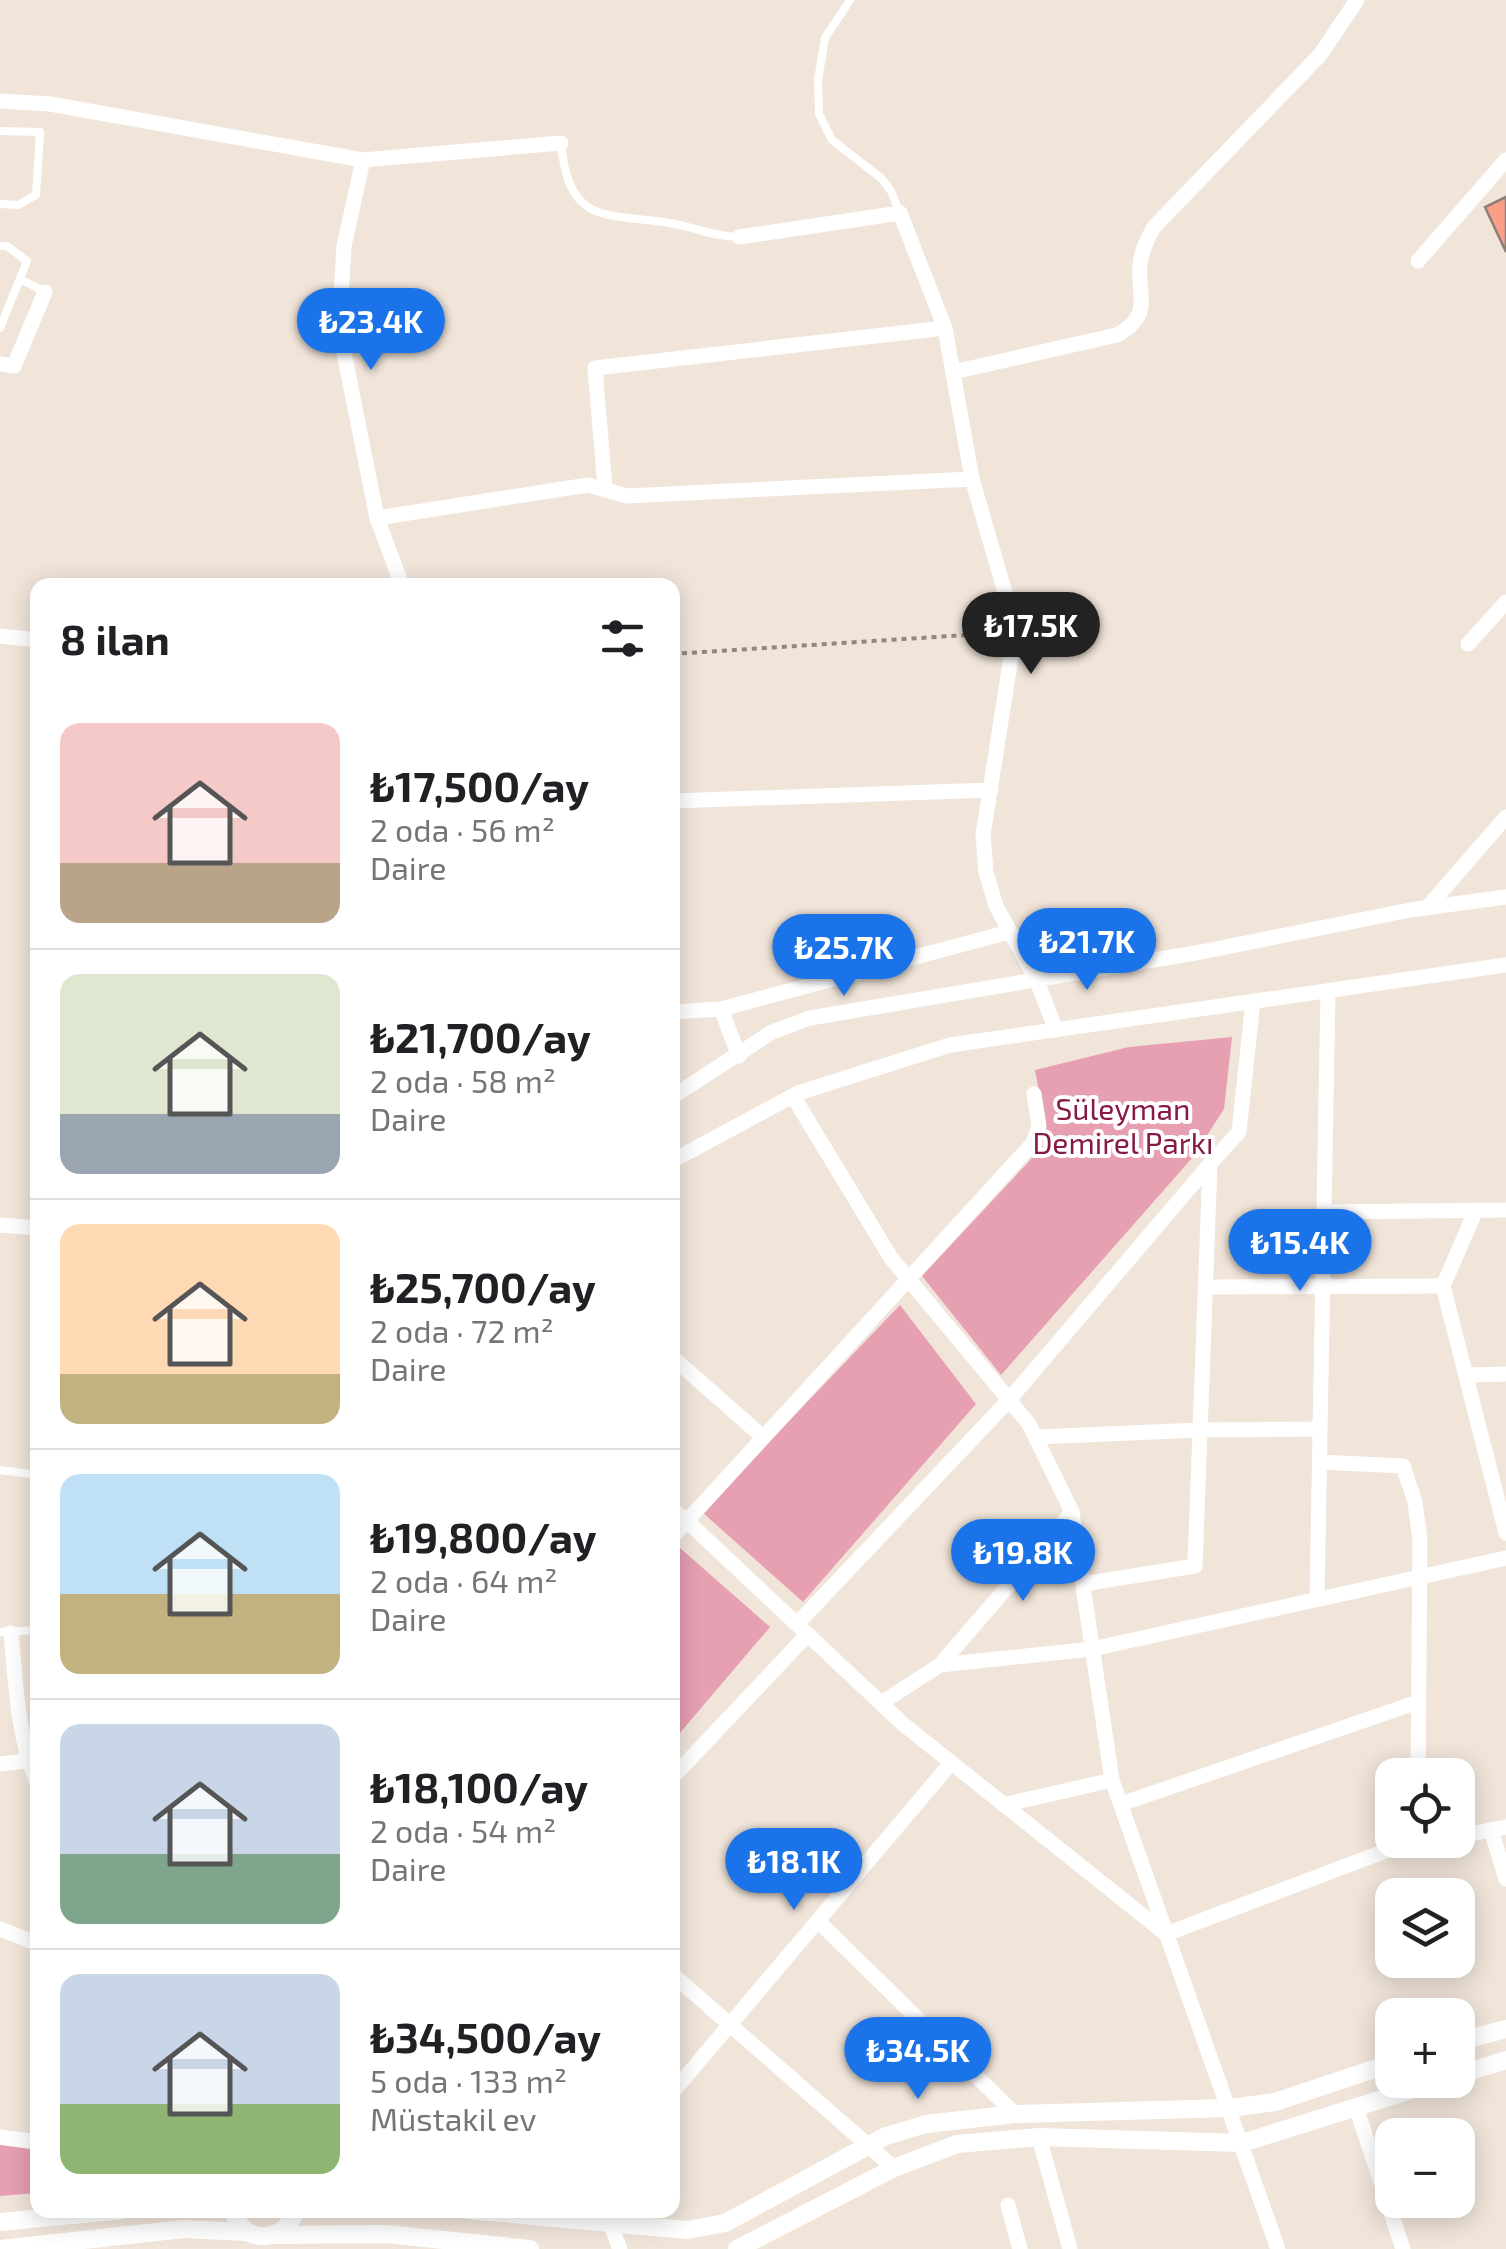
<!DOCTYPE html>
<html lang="tr">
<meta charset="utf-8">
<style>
:root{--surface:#fff;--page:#f2f2f2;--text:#202124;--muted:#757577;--line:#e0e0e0;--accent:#1a73e8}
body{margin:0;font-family:"Exo 2",sans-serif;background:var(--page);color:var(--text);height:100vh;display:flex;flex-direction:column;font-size:38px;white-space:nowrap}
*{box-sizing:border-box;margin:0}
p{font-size:32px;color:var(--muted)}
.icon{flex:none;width:55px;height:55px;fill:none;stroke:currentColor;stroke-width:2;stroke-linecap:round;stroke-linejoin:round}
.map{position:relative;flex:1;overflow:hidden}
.details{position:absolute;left:30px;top:578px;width:650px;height:1640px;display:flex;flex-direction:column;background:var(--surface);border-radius:20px;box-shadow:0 5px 25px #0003}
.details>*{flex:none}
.buttons{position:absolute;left:1375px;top:1758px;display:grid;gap:20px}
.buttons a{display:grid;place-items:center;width:100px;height:100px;border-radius:20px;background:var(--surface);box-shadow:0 5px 25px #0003;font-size:50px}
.price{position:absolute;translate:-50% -85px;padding:0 22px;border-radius:35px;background:var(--accent);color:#fff;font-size:32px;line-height:65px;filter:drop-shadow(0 2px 5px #0008)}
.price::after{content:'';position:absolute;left:50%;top:60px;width:30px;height:22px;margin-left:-15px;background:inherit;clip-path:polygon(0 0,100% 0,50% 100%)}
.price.current{background:#222;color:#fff}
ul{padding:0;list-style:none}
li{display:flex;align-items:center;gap:30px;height:250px;padding:0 30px}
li+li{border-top:2px solid var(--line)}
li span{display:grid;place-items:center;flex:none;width:280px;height:200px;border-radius:20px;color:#555}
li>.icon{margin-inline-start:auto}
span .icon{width:120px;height:120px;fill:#fffc;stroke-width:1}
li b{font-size:42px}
h2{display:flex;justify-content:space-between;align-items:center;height:120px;padding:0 30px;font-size:42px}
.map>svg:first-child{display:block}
</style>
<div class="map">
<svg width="1506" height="2249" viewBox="0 0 1506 2249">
<rect width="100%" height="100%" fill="#f1e5da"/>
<!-- green -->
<g fill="#e79fb2">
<polygon points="1232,1037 1224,1109 1193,1157 1001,1375 922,1276 1048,1141 1035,1070 1129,1047"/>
<polygon points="900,1305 976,1404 803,1602 702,1512"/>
<polygon points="680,1548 770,1627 673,1741 672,1557"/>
<polygon points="0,2145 37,2150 37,2193 0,2196"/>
</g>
<!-- building -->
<polygon fill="#fb9e87" stroke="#8d7e7a" stroke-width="2.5" points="1506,197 1506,252 1485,207"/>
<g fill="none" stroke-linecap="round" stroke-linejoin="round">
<!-- path -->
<polyline stroke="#908780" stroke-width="4" stroke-dasharray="5 5" stroke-linecap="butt" points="672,654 997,633"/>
<!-- service -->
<g stroke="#fff" stroke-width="8">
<polyline points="850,0 825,38 818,80 819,114 832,140 881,178 891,191 900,213"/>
<polyline points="0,131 40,132 36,195 18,205 0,204"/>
<path d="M561,143C569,226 605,213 670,223C694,227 714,237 739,237"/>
<polyline points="0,246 7,246 27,261 0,328"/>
<polyline points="20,279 45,292"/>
<polyline points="0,1470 38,1475"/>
<polyline points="0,1632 38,1630"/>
</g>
<!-- minor -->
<g stroke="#fff" stroke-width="15">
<polyline points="0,101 50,104 363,160 561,143"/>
<polyline points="363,160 344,246 340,314 343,348 377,518 402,585"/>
<polyline points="739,237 900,213 945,328 972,479 1011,613 1012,651 983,835 986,872 996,906 1036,979 1056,1030"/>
<polyline points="1418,261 1506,160"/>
<polyline points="0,364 14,366 45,292"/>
<path d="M953,372L1117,335C1154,314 1137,297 1140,265C1141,251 1147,239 1154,227L1320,55L1357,0"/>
<polyline points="605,488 595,368 945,328"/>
<polyline points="377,518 588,485 627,496 972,479"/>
<polyline points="0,636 38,640"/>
<polyline points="1468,644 1506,602"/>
<polyline points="672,801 991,790"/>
<polyline points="1427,908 1506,817"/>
<polyline points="721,1009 739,1056"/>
<polyline points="672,1012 721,1009 1009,932"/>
<polyline points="1034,1094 1039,1126 1033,1143 687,1521 903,1724 1166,1934 1388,1850 1438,1840"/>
<polyline points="793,1096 891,1258 1029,1424 1072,1512 1112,1780 1278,2249"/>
<polyline points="672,1097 772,1032 810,1018 1201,952 1410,910 1506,897"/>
<polyline points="672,1161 798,1093 950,1045 1506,965"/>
<polyline points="1476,1210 1443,1286 1506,1533"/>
<polyline points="1324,1212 1506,1210"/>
<polyline points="0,1225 38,1228"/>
<polyline points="1205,1287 1443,1286"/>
<polyline points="672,1357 763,1437"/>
<polyline points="1466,1375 1506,1374"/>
<polyline points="1036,1437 1200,1430 1320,1429"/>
<polyline points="1320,1462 1403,1466 1415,1502 1420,1540 1418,1775"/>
<polyline points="672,1509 687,1521 672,1537"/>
<polyline points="1083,1584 1195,1566 1210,1164 1239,1132 1253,1001"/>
<polyline points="1317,1599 1328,991"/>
<polyline points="797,1624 1009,1400 1210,1164"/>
<path d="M11,1633C16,1684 17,1737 38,1784"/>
<polyline points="940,1665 1072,1512"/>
<polyline points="881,1703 940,1665 1092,1649 1506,1558"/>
<polyline points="0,1764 36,1760"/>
<polyline points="672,1778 808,1634"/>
<polyline points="1121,1804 1418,1702"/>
<polyline points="1003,1805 1112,1780"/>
<polyline points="1491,1830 1506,1879"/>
<polyline points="1458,1836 1506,1827"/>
<polyline points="818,1921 1015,2114"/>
<polyline points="0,1929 38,1944"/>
<polyline points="672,1974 894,2168"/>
<polyline points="672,2093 951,1763"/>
<polyline points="1356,2107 1403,2249"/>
<polyline points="0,2137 38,2142"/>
<polyline points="1039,2137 1070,2249"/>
<polyline points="1008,2205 1020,2249"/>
<polyline points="605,2210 620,2249"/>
</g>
<!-- tertiary -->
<g stroke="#fff" stroke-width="18">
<polyline points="1458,2042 1506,2029"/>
<polyline points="1458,2075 1506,2060"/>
<path d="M233,2210C242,2246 285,2244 296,2210"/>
<polyline points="468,2210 687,2230 725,2223 886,2136 926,2124 1015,2114 1230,2108 1275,2102 1392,2063"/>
<polyline points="0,2222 123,2210"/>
<polyline points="277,2235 386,2234 530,2249"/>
<polyline points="1,2249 184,2229 246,2232"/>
<polyline points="737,2249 894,2168 957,2144 1039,2137 1242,2143 1443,2080"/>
</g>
</g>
<g text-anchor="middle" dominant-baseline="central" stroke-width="8" stroke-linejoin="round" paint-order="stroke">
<!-- park labels -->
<g font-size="30" fill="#861945" stroke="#fff">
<text x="1123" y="1108">Süleyman<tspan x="1123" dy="34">Demirel Parkı</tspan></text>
</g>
</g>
</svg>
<div class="buttons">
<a><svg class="icon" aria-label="locate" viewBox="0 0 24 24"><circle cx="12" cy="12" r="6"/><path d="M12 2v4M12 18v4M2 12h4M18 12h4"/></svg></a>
<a><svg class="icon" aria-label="layers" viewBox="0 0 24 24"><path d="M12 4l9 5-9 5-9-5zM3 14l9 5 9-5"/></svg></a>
<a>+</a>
<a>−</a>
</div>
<b class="price" style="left:371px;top:373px">₺23.4K</b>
<b class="price current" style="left:1031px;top:677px">₺17.5K</b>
<b class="price" style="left:1087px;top:993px">₺21.7K</b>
<b class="price" style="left:844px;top:999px">₺25.7K</b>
<b class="price" style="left:1300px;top:1294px">₺15.4K</b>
<b class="price" style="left:1023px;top:1604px">₺19.8K</b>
<b class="price" style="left:794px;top:1913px">₺18.1K</b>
<b class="price" style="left:918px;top:2102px">₺34.5K</b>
<section class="details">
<h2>8 ilan<svg class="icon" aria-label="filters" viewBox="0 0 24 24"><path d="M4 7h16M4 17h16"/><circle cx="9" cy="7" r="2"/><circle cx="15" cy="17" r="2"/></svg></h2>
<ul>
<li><span style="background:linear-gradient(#f6c9c9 70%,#b9a48a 0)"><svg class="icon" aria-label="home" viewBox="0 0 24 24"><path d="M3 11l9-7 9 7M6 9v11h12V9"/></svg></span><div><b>₺17,500/ay</b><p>2 oda · 56 m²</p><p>Daire</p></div></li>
<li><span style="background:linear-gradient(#dfe7d0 70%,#9aa5b1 0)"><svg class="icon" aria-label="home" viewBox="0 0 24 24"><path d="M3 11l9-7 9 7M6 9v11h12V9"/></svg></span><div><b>₺21,700/ay</b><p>2 oda · 58 m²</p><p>Daire</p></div></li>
<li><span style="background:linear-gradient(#ffd9b3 75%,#c2b280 0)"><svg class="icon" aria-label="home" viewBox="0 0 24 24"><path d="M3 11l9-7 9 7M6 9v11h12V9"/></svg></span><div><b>₺25,700/ay</b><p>2 oda · 72 m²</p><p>Daire</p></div></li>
<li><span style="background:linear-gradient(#bfe0f5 60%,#c2b280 0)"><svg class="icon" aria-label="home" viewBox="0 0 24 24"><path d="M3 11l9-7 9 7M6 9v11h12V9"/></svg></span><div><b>₺19,800/ay</b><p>2 oda · 64 m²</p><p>Daire</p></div></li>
<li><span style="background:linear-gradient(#c9d6e8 65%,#7fa58c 0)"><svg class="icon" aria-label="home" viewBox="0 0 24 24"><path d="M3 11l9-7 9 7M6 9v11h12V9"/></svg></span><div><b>₺18,100/ay</b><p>2 oda · 54 m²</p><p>Daire</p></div></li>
<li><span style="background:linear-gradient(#c9d6e8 65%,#8fb573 0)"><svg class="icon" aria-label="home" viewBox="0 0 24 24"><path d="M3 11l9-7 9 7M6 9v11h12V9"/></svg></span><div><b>₺34,500/ay</b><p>5 oda · 133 m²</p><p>Müstakil ev</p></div></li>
</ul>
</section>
</div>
